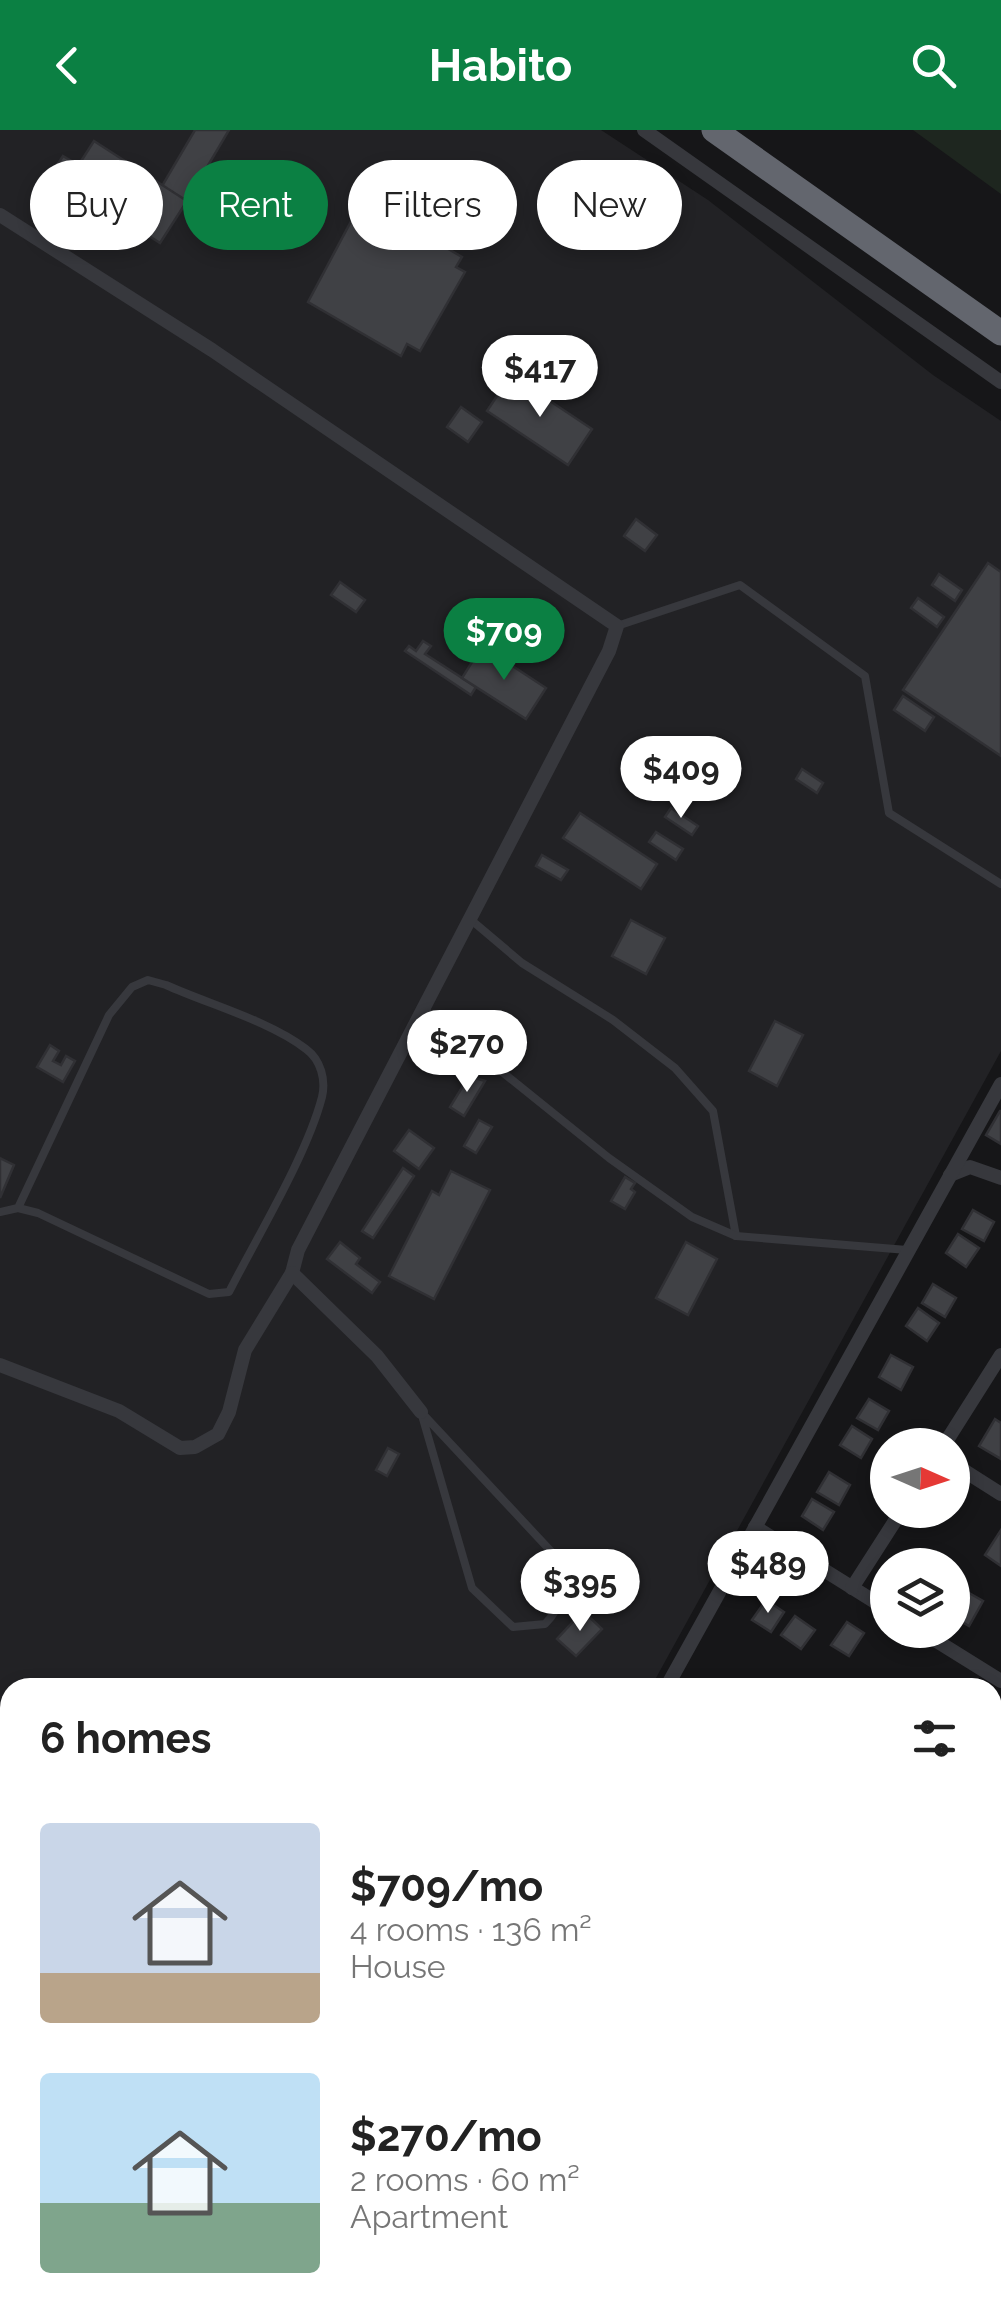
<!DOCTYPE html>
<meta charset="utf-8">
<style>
:root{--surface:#fff;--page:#f6f6f6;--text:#222;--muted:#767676;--accent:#0b8043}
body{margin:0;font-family:Raleway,sans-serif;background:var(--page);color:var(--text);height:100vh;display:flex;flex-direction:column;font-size:38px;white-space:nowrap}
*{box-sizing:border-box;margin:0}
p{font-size:32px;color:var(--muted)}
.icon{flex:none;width:55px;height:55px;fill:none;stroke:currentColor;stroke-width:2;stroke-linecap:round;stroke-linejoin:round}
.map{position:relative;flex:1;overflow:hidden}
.drawer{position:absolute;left:0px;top:1548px;width:1002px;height:642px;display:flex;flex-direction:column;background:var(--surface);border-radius:30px 30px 0 0;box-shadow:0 5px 15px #0003}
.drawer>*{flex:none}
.top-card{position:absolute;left:30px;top:30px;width:942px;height:90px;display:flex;gap:20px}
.needle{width:65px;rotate:93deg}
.fabs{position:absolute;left:870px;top:1298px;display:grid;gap:20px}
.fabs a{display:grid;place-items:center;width:100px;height:100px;border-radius:50%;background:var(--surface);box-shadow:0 5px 15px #0003;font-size:50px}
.price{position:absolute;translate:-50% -85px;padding:0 22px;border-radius:35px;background:#fff;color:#222;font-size:32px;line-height:65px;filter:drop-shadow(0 2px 5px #0008)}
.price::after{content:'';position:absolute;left:50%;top:60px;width:30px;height:22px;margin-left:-15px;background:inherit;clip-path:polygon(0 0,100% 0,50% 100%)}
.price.current{background:var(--accent);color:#fff}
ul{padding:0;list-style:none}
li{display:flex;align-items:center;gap:30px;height:250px;padding:0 40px}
li span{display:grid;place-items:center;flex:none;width:280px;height:200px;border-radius:10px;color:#555}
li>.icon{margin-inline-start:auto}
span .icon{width:120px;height:120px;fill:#fffc;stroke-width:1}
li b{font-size:42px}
h2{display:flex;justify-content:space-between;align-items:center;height:120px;padding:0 40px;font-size:42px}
.tag{padding:0 35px;border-radius:45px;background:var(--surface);box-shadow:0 5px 15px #0003;font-size:35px;line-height:90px}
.tag.current{background:var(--accent);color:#fff}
header{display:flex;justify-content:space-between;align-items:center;height:130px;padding:0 40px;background:var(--accent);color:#fff;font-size:45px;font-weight:700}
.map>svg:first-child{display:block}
</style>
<header><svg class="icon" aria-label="back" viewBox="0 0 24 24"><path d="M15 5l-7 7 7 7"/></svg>Habito<svg class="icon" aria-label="search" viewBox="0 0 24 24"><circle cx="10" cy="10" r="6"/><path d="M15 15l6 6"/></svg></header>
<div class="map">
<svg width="1001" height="2188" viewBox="0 0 1001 2188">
<rect width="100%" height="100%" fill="#161618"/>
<!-- built -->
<polygon fill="#222225" points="0,0 601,0 708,70 933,245 1001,291 1001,921 651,1557 10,1558 10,1984 0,1989"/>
<!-- green -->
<polygon fill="#1e261f" points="913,0 1001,0 1001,64"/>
<!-- building -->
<g fill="#404145" stroke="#303034" stroke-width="2.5">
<polygon points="195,0 229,0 187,71 162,56"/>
<polygon points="94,11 187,71 160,113 67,53"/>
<polygon points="63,26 78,35 67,53 52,43"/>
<polygon points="382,80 462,127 456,137 465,142 420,221 407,214 401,226 308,172 356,82 375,92"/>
<polygon points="514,210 531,222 519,240 501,229"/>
<polygon points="511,245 592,299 568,335 487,281"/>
<polygon points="461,277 482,292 468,312 447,297"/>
<polygon points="636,389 657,405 645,421 624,406"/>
<polygon points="988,433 1001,442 1001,626 903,560"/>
<polygon points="939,444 962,460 955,471 932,455"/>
<polygon points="340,452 365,470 356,482 331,465"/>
<polygon points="918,468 944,487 937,497 911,478"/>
<polygon points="423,511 431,516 425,524 476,557 471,565 405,521 409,516 416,521"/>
<polygon points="482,516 546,558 526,589 462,548"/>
<polygon points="903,566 934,587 925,601 894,580"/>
<polygon points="802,639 823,653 817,663 796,649"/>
<polygon points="671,678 698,696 692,705 665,687"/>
<polygon points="580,683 657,734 641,759 563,708"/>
<polygon points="656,702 683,719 676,730 649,712"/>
<polygon points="542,725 568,740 561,750 536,736"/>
<polygon points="631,790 665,808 646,844 612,826"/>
<polygon points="775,891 803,905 777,956 749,941"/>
<polygon points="50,915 59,921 53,931 61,935 66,926 75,931 63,952 37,937"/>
<polygon points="469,946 485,951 464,986 450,977"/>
<polygon points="1000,981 1001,981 1001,1014 986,1005"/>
<polygon points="479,990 492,997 476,1023 464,1016"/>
<polygon points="409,1000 434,1018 419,1039 394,1021"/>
<polygon points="0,1028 14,1035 0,1068"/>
<polygon points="403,1038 414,1046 373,1108 362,1101"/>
<polygon points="451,1041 490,1060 434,1169 389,1146 432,1061 439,1065"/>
<polygon points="625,1047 635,1053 631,1059 635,1062 625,1079 611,1071"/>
<polygon points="973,1080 994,1092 984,1111 962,1099"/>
<polygon points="958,1104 979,1118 966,1137 946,1123"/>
<polygon points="340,1112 360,1128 356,1134 380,1152 372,1163 327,1129"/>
<polygon points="686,1112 717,1129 688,1185 656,1168"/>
<polygon points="933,1154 956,1168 945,1187 922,1173"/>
<polygon points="918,1178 939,1193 927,1211 906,1196"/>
<polygon points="891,1225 913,1237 901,1260 879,1247"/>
<polygon points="869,1269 889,1281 878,1300 857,1288"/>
<polygon points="995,1289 1001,1293 1001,1329 979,1316"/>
<polygon points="852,1296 872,1309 861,1328 840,1315"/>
<polygon points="388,1318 399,1324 387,1346 376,1340"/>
<polygon points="829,1342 850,1355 839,1375 817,1362"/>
<polygon points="812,1369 834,1382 823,1400 802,1386"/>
<polygon points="1001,1400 1001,1436 985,1425"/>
<polygon points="962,1459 983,1471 969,1496 952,1486"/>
<polygon points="766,1470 784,1482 771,1502 752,1490"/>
<polygon points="583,1481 602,1499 576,1526 557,1509"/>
<polygon points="795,1486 815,1500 801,1519 781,1505"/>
<polygon points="847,1492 864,1503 849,1526 831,1515"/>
<polygon points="997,1616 1001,1619 1001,1651 992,1645"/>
</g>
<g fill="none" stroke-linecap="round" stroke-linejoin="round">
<!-- path -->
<polyline stroke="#3d3f44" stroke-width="2.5" stroke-dasharray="5 8" stroke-linecap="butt" points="305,2188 308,2180"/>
<!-- lane -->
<g stroke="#37383d" stroke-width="8">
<polyline points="617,496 740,455 865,546 889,683 1001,754"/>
<polyline points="470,789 522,833 613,890 675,938 713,981 736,1106"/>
<polyline points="424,879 609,1028 692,1087 736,1106 907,1120"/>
<path d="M0,1082L18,1078L38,1083L209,1164L229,1162C257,1107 307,1025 322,967C326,950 321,930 306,919C270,891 208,874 166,855L148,850L132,857L109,885L18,1078"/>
<path d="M421,1282L561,1432C564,1457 563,1476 545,1494L513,1497L472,1458Z"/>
</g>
<!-- street -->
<g stroke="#37383d" stroke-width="14">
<polyline points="644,0 1001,252"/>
<polyline points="0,85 212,220 617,496 609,521 298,1120 292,1143 245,1220 229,1282 218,1304 195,1317 180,1318 119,1281 0,1235"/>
<polyline points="950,1045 970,1037 1001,1048"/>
<polyline points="292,1143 377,1226 421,1282"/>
<polyline points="944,1315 1001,1225"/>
<polyline points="952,1333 1001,1364"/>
<polyline points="755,1397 888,1480"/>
<polyline points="852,1458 902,1380"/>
<polyline points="919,1500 1001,1551"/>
<polyline points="666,1558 1001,954"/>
<polyline points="610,2180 612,2188"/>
</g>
<!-- highway -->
<polyline stroke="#63666e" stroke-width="25" points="714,0 1001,203"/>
</g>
</svg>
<div class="fabs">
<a><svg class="needle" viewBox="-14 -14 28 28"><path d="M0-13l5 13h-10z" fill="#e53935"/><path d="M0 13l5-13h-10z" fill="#767676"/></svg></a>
<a><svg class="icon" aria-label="layers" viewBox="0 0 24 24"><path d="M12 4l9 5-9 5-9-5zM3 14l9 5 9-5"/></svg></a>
</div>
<b class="price" style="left:540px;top:290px">$417</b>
<b class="price current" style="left:504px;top:553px">$709</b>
<b class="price" style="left:681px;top:691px">$409</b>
<b class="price" style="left:467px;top:965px">$270</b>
<b class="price" style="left:768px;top:1486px">$489</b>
<b class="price" style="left:580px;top:1504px">$395</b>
<div class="top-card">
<a class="tag">Buy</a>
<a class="tag current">Rent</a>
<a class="tag">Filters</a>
<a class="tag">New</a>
</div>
<section class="drawer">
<h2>6 homes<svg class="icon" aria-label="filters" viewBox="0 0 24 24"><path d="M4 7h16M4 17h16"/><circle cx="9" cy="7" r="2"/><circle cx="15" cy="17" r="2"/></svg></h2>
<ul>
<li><span style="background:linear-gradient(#c9d6e8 75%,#b9a48a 0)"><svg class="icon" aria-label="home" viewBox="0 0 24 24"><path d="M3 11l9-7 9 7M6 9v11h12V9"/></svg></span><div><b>$709/mo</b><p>4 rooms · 136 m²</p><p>House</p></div></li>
<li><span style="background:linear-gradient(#bfe0f5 65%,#7fa58c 0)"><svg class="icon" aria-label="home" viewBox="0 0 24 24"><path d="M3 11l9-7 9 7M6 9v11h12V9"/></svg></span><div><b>$270/mo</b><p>2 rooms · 60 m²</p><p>Apartment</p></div></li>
</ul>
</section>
</div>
